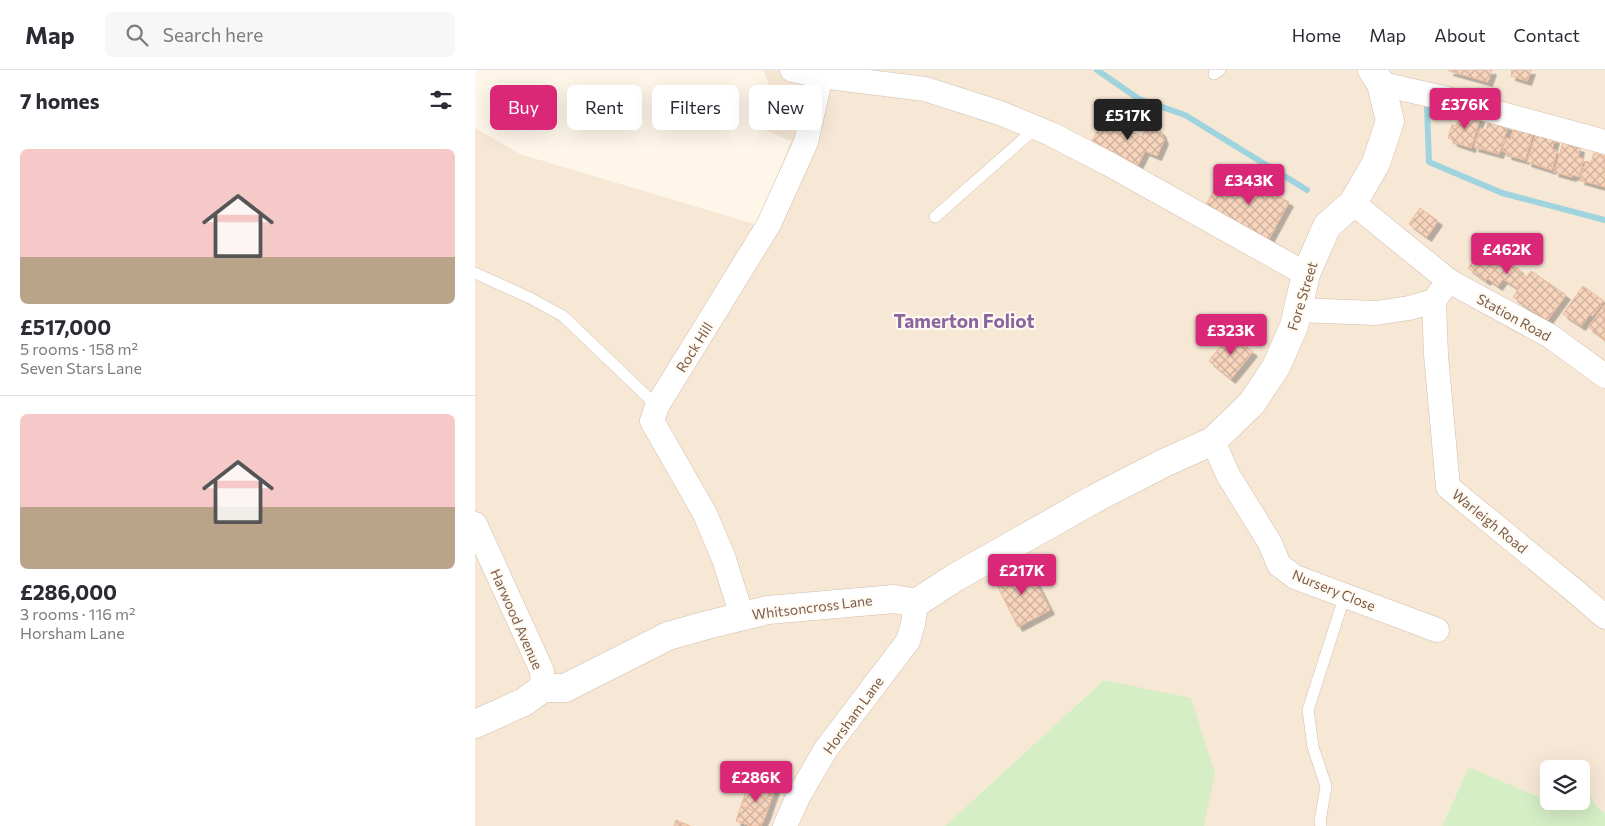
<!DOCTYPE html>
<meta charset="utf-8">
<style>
:root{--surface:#fff;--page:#f7f7f7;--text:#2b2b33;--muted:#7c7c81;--line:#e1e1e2;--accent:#db2777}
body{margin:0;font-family:Commissioner,sans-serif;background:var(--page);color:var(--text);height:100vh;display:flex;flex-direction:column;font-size:19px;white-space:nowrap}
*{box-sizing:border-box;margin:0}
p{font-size:16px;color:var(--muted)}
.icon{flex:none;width:28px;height:28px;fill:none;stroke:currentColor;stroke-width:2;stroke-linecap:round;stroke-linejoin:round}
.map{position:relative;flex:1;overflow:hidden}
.sheet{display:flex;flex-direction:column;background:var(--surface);width:475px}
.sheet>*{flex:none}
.guide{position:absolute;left:15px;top:15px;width:475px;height:45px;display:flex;gap:10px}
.tools{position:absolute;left:1065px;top:690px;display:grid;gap:10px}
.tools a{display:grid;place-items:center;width:50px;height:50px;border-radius:8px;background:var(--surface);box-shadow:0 5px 20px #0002;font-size:25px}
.price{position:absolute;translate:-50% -42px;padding:0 11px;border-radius:5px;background:var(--accent);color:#fff;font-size:16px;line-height:32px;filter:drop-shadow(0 1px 2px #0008)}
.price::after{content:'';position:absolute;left:50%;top:30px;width:15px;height:11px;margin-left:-8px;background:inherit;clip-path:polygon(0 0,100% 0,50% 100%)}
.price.on{background:#222;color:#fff}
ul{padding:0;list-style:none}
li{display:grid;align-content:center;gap:10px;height:265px;padding:0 20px}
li+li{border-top:1px solid var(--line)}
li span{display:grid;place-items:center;height:155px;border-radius:8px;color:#555}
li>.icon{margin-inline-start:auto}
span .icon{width:90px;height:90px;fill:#fffc;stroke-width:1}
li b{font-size:21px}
h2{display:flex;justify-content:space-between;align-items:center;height:60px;padding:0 20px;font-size:21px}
.tag{padding:0 18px;border-radius:8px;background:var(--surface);box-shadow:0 5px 20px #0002;font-size:18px;line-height:45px}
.tag.on{background:var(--accent);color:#fff}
header{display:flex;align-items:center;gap:30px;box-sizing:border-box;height:70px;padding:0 25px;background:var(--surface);border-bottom:1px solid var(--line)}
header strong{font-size:24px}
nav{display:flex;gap:28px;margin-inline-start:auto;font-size:18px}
.search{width:350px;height:45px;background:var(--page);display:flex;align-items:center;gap:12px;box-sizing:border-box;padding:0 18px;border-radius:8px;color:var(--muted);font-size:19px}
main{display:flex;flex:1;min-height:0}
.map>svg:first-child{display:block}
</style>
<header>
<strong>Map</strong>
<div class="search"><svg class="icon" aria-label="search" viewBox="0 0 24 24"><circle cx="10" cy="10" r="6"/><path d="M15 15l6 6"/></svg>Search here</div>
<nav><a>Home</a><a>Map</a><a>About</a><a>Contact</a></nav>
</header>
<main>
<section class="sheet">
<h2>7 homes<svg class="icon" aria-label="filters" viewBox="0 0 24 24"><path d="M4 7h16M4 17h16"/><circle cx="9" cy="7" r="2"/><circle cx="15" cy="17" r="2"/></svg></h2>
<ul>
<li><span style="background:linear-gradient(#f6c9c9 70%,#b9a48a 0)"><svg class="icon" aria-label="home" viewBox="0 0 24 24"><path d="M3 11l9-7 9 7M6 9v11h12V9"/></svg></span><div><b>£517,000</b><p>5 rooms · 158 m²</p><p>Seven Stars Lane</p></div></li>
<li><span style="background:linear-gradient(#f6c9c9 60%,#b9a48a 0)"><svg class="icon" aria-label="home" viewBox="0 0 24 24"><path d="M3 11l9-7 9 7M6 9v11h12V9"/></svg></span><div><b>£286,000</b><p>3 rooms · 116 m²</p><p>Horsham Lane</p></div></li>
</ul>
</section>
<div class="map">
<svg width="1130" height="756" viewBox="0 0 1130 756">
<defs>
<pattern id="building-cross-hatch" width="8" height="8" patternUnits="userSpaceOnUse" patternTransform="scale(1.25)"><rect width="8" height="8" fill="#f7d5bd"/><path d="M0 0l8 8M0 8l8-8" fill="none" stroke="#cdb09c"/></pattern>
<filter id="shadow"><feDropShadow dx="4.5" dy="4.5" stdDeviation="0" flood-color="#0004"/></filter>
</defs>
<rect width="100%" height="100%" fill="#fef6e9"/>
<!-- residential -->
<polygon fill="#f7e8d6" points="288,0 1130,0 1130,743 1119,734 1113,716 1106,711 1106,699 1087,699 1083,696 1082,699 1074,699 1074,714 1066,728 994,697 967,756 729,756 739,703 629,610 470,756 0,756 0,58 45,84 283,155 316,71 276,54 295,17"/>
<!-- green -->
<g fill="#d5eec5">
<polygon points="629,610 716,628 740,703 729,756 470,756"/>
<polygon points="994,697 1066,728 1074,714 1074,731 1106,731 1106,711 1113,716 1119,734 1130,743 1130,756 967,756"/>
</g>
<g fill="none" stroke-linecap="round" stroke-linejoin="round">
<!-- stream -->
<g stroke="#9fd4de" stroke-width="6">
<polyline points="622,0 664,29 710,45 832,120"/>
<polyline points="952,36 954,92 1027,123 1130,150"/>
</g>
</g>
<!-- building -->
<g fill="url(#building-cross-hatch)" stroke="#ebbb9c" filter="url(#shadow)">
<polygon points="974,0 1017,0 1013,12 974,1"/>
<polygon points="1037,0 1056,0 1052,11 1036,6"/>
<polygon points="986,42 1005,48 996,78 978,72 978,70 973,68 977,55 981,56"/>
<polygon points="630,47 667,67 671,58 679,56 686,62 689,70 682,86 670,81 663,95 617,71"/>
<polygon points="1014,50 1033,56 1024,84 999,77 1005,58 1011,60"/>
<polygon points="1040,55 1059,60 1050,90 1032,85 1033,83 1027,81 1031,68 1036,69"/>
<polygon points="1061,64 1080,69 1077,79 1082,81 1077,100 1052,92"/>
<polygon points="1088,73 1105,78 1103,87 1109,89 1104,107 1098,105 1097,107 1079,102"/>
<polygon points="1119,83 1130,86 1130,117 1105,110 1111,91 1116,93"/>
<polygon points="745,108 770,122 775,112 814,132 794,169 731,135"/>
<polygon points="945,138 963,151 952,167 934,154"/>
<polygon points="1010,175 1027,188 1011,211 993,198"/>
<polygon points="1025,191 1034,197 1036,194 1044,199 1043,201 1052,208 1044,219 1028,209 1023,216 1013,209"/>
<polygon points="1056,201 1091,225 1072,251 1038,227"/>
<polygon points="1108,216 1129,231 1118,246 1115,244 1106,256 1088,244"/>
<polygon points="1130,234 1130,271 1125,267 1126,266 1113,257"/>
<polygon points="755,264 778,282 756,309 734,291"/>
<polygon points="552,495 575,540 543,557 520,511"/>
<polygon points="282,692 306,701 301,716 277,707"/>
<polygon points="277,707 301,716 296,730 271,722"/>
<polygon points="271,722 296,730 291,745 266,736"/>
<polygon points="266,736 291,745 286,756 276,756 261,751"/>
<polygon points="201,750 215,756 199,756"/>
</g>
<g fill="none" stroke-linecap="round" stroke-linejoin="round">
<defs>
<g id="service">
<polyline points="739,4 745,0"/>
<polyline points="460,147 561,58"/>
<polyline points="0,203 55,228 88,246 182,336"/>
<polyline points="846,756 845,752 851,716 838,677 833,640 870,525"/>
</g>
<g id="minor">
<polyline points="317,0 346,6 450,19 525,43 576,64 634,94 831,204"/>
<polyline points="906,14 969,28 1130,72"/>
<polyline points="878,133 974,211 1075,266 1130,306"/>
<polyline points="959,231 961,285 973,417 1100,521 1130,547"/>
<polyline points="822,240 901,243 934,238 959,231 968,218"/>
<polyline points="738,371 753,405 795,473 804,495 820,507 962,560"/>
<polyline points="0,454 67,601 68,618"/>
<polyline points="267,546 249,489 230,444 177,351 182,336 294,154 331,72 346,6"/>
<polyline points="310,756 323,727 351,679 433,571 438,554 441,533"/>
</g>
<polyline id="tertiary" points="0,654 49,632 68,618 90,618 193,566 232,555 293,540 419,529 441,533 481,507 619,429 689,393 738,371 777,333 801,297 819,256 831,204 852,156 878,133 901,93 915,51 906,14 897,0"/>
</defs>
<!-- service casing -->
<use href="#service" stroke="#d3bdac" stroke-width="12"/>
<!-- minor casing -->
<use href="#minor" stroke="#d3bdac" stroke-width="25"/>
<!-- tertiary casing -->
<use href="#tertiary" stroke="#d3bdac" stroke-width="29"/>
<!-- service -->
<use href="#service" stroke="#fff" stroke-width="11"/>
<!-- minor -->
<use href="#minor" stroke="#fff" stroke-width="24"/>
<!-- tertiary -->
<use href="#tertiary" stroke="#fff" stroke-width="28"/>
</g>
<g text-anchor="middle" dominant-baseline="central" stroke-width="4" stroke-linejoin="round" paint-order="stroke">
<!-- street labels -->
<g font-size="14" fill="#7c5b49" stroke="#fffaf1">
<text transform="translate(827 226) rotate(-73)">Fore Street</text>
<text transform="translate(1039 247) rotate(29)">Station Road</text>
<text transform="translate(219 277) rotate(-58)">Rock Hill</text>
<text transform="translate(1015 451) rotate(39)">Warleigh Road</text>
<text transform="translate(859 520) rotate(22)">Nursery Close</text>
<text transform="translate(337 537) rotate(-7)">Whitsoncross Lane</text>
<text transform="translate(42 549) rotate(66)">Harwood Avenue</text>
<text transform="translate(378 645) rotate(-54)">Horsham Lane</text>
</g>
<!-- district labels -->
<g font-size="19" font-weight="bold" fill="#8c659f" stroke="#fffaf1">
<text x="489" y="250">Tamerton Foliot</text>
</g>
</g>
</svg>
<div class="tools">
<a><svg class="icon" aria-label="layers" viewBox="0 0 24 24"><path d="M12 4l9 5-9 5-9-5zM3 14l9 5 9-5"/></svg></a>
</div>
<b class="price" style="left:990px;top:60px">£376K</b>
<b class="price on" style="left:653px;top:71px">£517K</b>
<b class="price" style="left:774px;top:136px">£343K</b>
<b class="price" style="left:1032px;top:205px">£462K</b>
<b class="price" style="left:756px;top:286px">£323K</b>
<b class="price" style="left:547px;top:526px">£217K</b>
<b class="price" style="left:281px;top:733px">£286K</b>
<div class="guide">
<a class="tag on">Buy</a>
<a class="tag">Rent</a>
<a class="tag">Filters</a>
<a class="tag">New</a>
</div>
</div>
</main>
